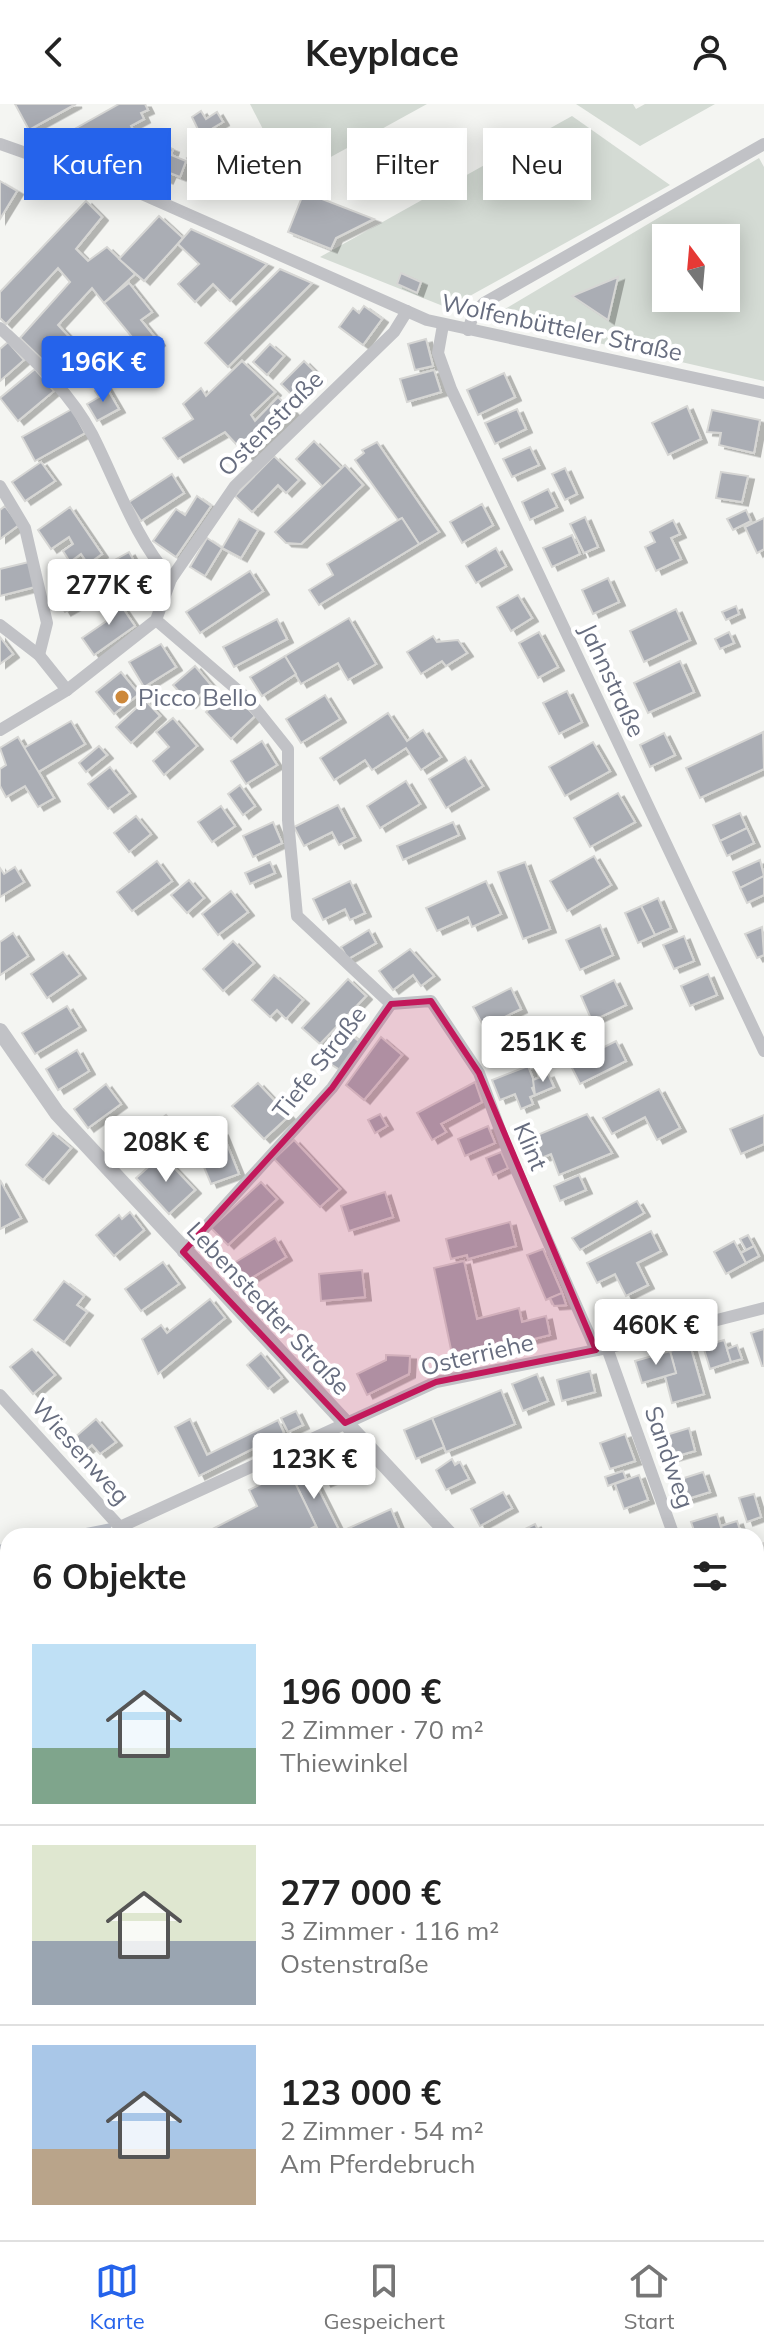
<!DOCTYPE html>
<html lang="de">
<meta charset="utf-8">
<style>
:root{--surface:#fff;--page:#f6f6f6;--text:#222;--muted:#767676;--line:#e0e0e0;--accent:#2563eb}
body{margin:0;font-family:Mulish,sans-serif;background:var(--page);color:var(--text);height:100vh;display:flex;flex-direction:column;font-size:30px;white-space:nowrap}
*{box-sizing:border-box;margin:0}
p{font-size:26px;color:var(--muted)}
.icon{flex:none;width:44px;height:44px;fill:none;stroke:currentColor;stroke-width:2;stroke-linecap:round;stroke-linejoin:round}
.map{position:relative;flex:1;overflow:hidden}
.details{position:absolute;left:0px;top:1424px;width:764px;height:712px;display:flex;flex-direction:column;background:var(--surface);border-radius:24px 24px 0 0;box-shadow:0 4px 20px #0003}
.details>*{flex:none}
.hud{position:absolute;left:24px;top:24px;width:716px;height:72px;display:flex;gap:16px}
.needle{width:52px;rotate:344deg}
.controls{position:absolute;left:652px;top:120px;display:grid;gap:16px}
.controls a{display:grid;place-items:center;width:88px;height:88px;border-radius:0px;background:var(--surface);box-shadow:0 4px 20px #0003;font-size:40px}
.price{position:absolute;translate:-50% -68px;padding:0 18px;border-radius:8px;background:#fff;color:#222;font-size:26px;line-height:52px;filter:drop-shadow(0 2px 4px #0008)}
.price::after{content:'';position:absolute;left:50%;top:48px;width:24px;height:18px;margin-left:-12px;background:inherit;clip-path:polygon(0 0,100% 0,50% 100%)}
.price.selected{background:var(--accent);color:#fff}
ul{padding:0;list-style:none}
li{display:flex;align-items:center;gap:24px;height:200px;padding:0 32px}
li+li{border-top:2px solid var(--line)}
li span{display:grid;place-items:center;flex:none;width:224px;height:160px;border-radius:0px;color:#555}
li>.icon{margin-inline-start:auto}
span .icon{width:96px;height:96px;fill:#fffc;stroke-width:1}
li b{font-size:34px}
h2{display:flex;justify-content:space-between;align-items:center;height:96px;padding:0 32px;font-size:34px}
.pill{padding:0 28px;border-radius:0px;background:var(--surface);box-shadow:0 4px 20px #0003;font-size:28px;line-height:72px}
.pill.selected{background:var(--accent);color:#fff}
header{display:flex;justify-content:space-between;align-items:center;height:104px;padding:0 32px;background:var(--surface);font-size:36px;font-weight:700}
.tab-bar{display:flex;justify-content:space-around;align-items:center;height:112px;border-top:2px solid var(--line);background:var(--surface);font-size:22px;color:var(--muted)}
.tab-bar a{display:grid;justify-items:center;gap:4px}
.tab-bar .selected{color:var(--accent)}
.map>svg:first-child{display:block}
</style>
<header><svg class="icon" aria-label="back" viewBox="0 0 24 24"><path d="M15 5l-7 7 7 7"/></svg>Keyplace<svg class="icon" aria-label="person" viewBox="0 0 24 24"><circle cx="12" cy="8" r="4"/><path d="M4 21q1-7 8-7t8 7"/></svg></header>
<div class="map">
<svg width="764" height="2136" viewBox="0 0 764 2136">
<defs>
<filter id="shadow"><feDropShadow dx="6" dy="3.5" stdDeviation="0" flood-color="#0004"/></filter>
</defs>
<rect width="100%" height="100%" fill="#f4f5f2"/>
<!-- green -->
<g fill="#d4dbd4" fill-rule="evenodd">
<polygon points="250,0 427,0 289,76"/>
<polygon points="576,0 633,0 636,5 645,0 715,0 640,42"/>
<polygon points="572,12 670,81 448,204 320,153"/>
<path d="M759,54L764,63V277L490,214ZM666,134H726V194H666Z"/>
<polygon points="8,1446 8,2109 0,2072 0,1448"/>
<polygon points="12,2128 576,2128 580,2136 14,2136"/>
</g>
<g fill="none" stroke-linecap="round" stroke-linejoin="round">
<!-- stream -->
<g stroke="#bdc1c9" stroke-width="5">
<polyline points="58,1432 109,1422"/>
<polyline points="0,1443 8,1442"/>
</g>
</g>
<!-- building -->
<g fill="#aaadb4" stroke="#d6d6d4" stroke-width="2" filter="url(#shadow)">
<polygon points="15,0 76,0 29,26"/>
<polygon points="119,0 145,0 148,6 141,9 144,15 131,22 136,32 126,62 55,36"/>
<polygon points="201,7 206,15 217,8 223,18 213,24 228,45 194,66 187,54 192,51 190,47 204,38 192,13"/>
<polygon points="165,42 173,45 171,51 186,57 180,73 170,69 167,76 157,72 160,66 150,62 156,45 163,47"/>
<polygon points="0,77 17,87 0,115"/>
<polygon points="304,88 374,115 336,134 331,145 288,128"/>
<polygon points="86,97 102,113 76,145 88,157 107,143 135,170 104,199 92,184 58,221 73,237 48,261 20,234 70,178 58,164 6,220 0,214 0,188"/>
<polygon points="159,112 183,134 144,177 119,155"/>
<polygon points="191,125 267,160 230,197 213,180 195,198 178,180 199,160 178,140"/>
<polygon points="280,165 312,179 228,263 205,239"/>
<polygon points="401,169 421,178 417,189 397,180"/>
<polygon points="618,173 608,216 572,192"/>
<polygon points="129,179 152,208 141,216 159,238 145,249 104,199"/>
<polygon points="364,202 382,215 363,241 339,223 353,204 359,209"/>
<polygon points="426,235 433,262 415,266 408,240"/>
<polygon points="8,238 24,256 0,277 0,245"/>
<polygon points="270,240 284,252 267,271 253,258"/>
<polygon points="242,257 275,288 251,311 255,317 278,293 294,309 248,353 225,328 178,355 163,334 193,315 183,300 201,284 206,292"/>
<polygon points="304,257 320,273 297,296 281,280"/>
<polygon points="35,265 54,287 18,317 0,294"/>
<polygon points="434,266 441,288 407,298 400,275"/>
<polygon points="504,269 515,293 478,311 467,286"/>
<polygon points="105,281 119,305 97,317 87,300 99,293 95,287"/>
<polygon points="687,302 701,335 668,351 652,319"/>
<polygon points="72,305 85,329 35,357 22,333"/>
<polygon points="517,305 526,325 495,340 485,319"/>
<polygon points="712,306 760,316 754,349 719,341 721,329 707,328"/>
<polygon points="314,337 342,365 323,383 296,355"/>
<polygon points="377,338 439,428 419,440 402,414 398,416 355,356 364,349 362,346"/>
<polygon points="530,343 539,361 512,373 503,355"/>
<polygon points="274,352 299,376 286,389 278,381 252,408 235,392"/>
<polygon points="41,358 55,377 25,397 12,378"/>
<polygon points="345,361 363,381 301,440 286,439 275,428"/>
<polygon points="565,364 577,390 565,396 552,370"/>
<polygon points="721,368 748,372 742,398 716,394"/>
<polygon points="172,370 184,389 141,417 129,398"/>
<polygon points="548,385 557,403 530,416 522,398"/>
<polygon points="197,392 211,402 176,453 153,437 176,405 185,411"/>
<polygon points="482,400 493,421 462,439 450,418"/>
<polygon points="5,402 19,421 0,435 0,406"/>
<polygon points="70,403 102,450 88,460 81,450 70,458 63,447 73,440 69,433 51,445 38,426"/>
<polygon points="746,406 751,417 733,426 727,415"/>
<polygon points="585,413 598,443 584,449 570,420"/>
<polygon points="402,414 419,440 319,501 309,486 333,471 327,460"/>
<polygon points="764,414 764,445 757,449 745,423"/>
<polygon points="239,415 258,426 241,454 222,444"/>
<polygon points="673,416 680,430 671,434 681,455 656,467 645,443 655,438 650,428"/>
<polygon points="572,431 580,450 552,463 543,444"/>
<polygon points="207,434 222,444 205,472 190,463"/>
<polygon points="496,444 506,462 476,479 466,462"/>
<polygon points="129,448 145,477 120,491 104,462"/>
<polygon points="29,458 35,483 0,492 0,465"/>
<polygon points="94,465 106,485 65,508 53,488"/>
<polygon points="250,467 263,487 200,529 186,508"/>
<polygon points="608,474 619,498 593,510 582,486"/>
<polygon points="518,491 532,514 511,527 497,503"/>
<polygon points="116,494 135,522 94,551 82,534 108,516 100,505"/>
<polygon points="736,502 739,510 726,516 722,508"/>
<polygon points="676,505 690,536 644,558 630,527"/>
<polygon points="349,514 376,560 348,576 338,559 301,580 285,552"/>
<polygon points="277,515 287,535 234,563 223,543"/>
<polygon points="539,528 558,563 538,574 519,539"/>
<polygon points="729,528 734,539 720,545 715,535"/>
<polygon points="433,532 437,538 458,536 467,549 446,562 442,557 421,570 407,548"/>
<polygon points="0,533 13,550 0,560"/>
<polygon points="161,540 176,563 144,583 129,558"/>
<polygon points="285,552 296,570 262,592 250,573"/>
<polygon points="680,557 694,588 648,609 634,579"/>
<polygon points="195,562 211,581 190,600 173,581"/>
<polygon points="121,568 139,590 114,610 96,588"/>
<polygon points="230,586 255,612 231,635 206,608"/>
<polygon points="567,587 582,618 559,630 543,599"/>
<polygon points="325,591 340,615 301,639 286,615"/>
<polygon points="145,596 160,612 131,639 116,623"/>
<polygon points="388,609 407,637 423,626 441,653 421,666 406,644 372,666 365,656 334,676 320,654"/>
<polygon points="173,614 197,642 164,671 153,657 169,643 156,628"/>
<polygon points="71,617 85,640 38,668 24,644"/>
<polygon points="763,628 764,665 700,694 686,664"/>
<polygon points="664,629 675,651 650,663 640,641"/>
<polygon points="18,633 54,694 38,703 25,682 6,693 0,682 0,665 6,661 0,644"/>
<polygon points="262,637 277,661 246,680 231,657"/>
<polygon points="593,638 610,667 565,692 549,663"/>
<polygon points="99,642 107,651 86,668 79,659"/>
<polygon points="465,653 483,682 446,704 429,675"/>
<polygon points="110,663 130,689 108,705 88,680"/>
<polygon points="406,677 420,700 380,724 367,702"/>
<polygon points="240,681 255,702 243,711 228,690"/>
<polygon points="618,689 635,718 590,743 574,714"/>
<polygon points="338,701 355,733 339,741 332,728 304,742 294,723"/>
<polygon points="221,702 235,722 212,738 198,718"/>
<polygon points="740,709 747,724 720,737 713,721"/>
<polygon points="136,712 151,730 129,748 114,729"/>
<polygon points="273,718 282,739 253,753 243,732"/>
<polygon points="453,718 459,731 403,756 397,742"/>
<polygon points="747,724 754,739 727,752 720,737"/>
<polygon points="594,752 611,781 567,807 550,777"/>
<polygon points="760,756 764,772 740,784 733,768"/>
<polygon points="157,757 172,777 132,807 117,788"/>
<polygon points="270,758 275,769 250,780 245,769"/>
<polygon points="525,758 550,825 523,835 498,768"/>
<polygon points="15,763 24,778 0,793 0,764 4,770"/>
<polygon points="764,772 764,791 747,799 740,784"/>
<polygon points="189,776 204,794 187,809 171,791"/>
<polygon points="350,777 365,809 350,816 345,805 323,816 313,795"/>
<polygon points="486,777 501,810 472,823 468,813 437,827 426,804"/>
<polygon points="231,787 248,808 218,831 202,810"/>
<polygon points="658,794 671,824 655,831 641,802"/>
<polygon points="641,802 655,831 638,839 625,809"/>
<polygon points="600,821 613,851 580,866 566,836"/>
<polygon points="762,823 764,851 757,854 745,830"/>
<polygon points="369,826 376,839 348,855 341,843"/>
<polygon points="13,829 28,852 0,871 0,838"/>
<polygon points="684,832 694,857 674,865 663,841"/>
<polygon points="233,837 254,859 223,887 203,865"/>
<polygon points="410,845 434,872 421,882 413,871 393,886 379,867"/>
<polygon points="63,848 80,871 47,894 31,870"/>
<polygon points="708,870 717,891 690,902 681,882"/>
<polygon points="274,871 303,896 286,915 277,906 270,913 252,896"/>
<polygon points="348,875 366,892 320,940 302,924"/>
<polygon points="614,876 626,901 592,917 581,892"/>
<polygon points="511,884 521,905 484,923 473,903"/>
<polygon points="67,902 80,923 35,950 22,929"/>
<polygon points="542,916 551,935 518,951 509,931"/>
<polygon points="350,930 360,938 340,966 329,959"/>
<polygon points="381,933 402,951 364,996 346,981"/>
<polygon points="616,937 626,957 580,980 570,960"/>
<polygon points="77,946 89,967 58,986 46,965"/>
<polygon points="528,962 536,982 532,984 535,991 530,993 533,1000 521,1005 515,990 500,996 492,976"/>
<polygon points="548,970 554,983 535,991 533,976"/>
<polygon points="475,978 482,998 441,1020 446,1028 432,1036 417,1009"/>
<polygon points="258,979 289,1012 264,1035 232,1002"/>
<polygon points="106,980 121,1000 88,1024 74,1005"/>
<polygon points="659,985 680,1024 657,1036 645,1013 612,1030 603,1014"/>
<polygon points="380,1010 387,1022 375,1029 368,1016"/>
<polygon points="587,1010 612,1049 559,1071 551,1050 529,1059 521,1038"/>
<polygon points="166,1011 184,1033 152,1060 134,1037"/>
<polygon points="764,1011 764,1040 741,1050 730,1025"/>
<polygon points="488,1022 495,1039 465,1052 458,1035"/>
<polygon points="222,1028 239,1070 211,1080 194,1039"/>
<polygon points="53,1029 71,1044 43,1076 26,1061"/>
<polygon points="294,1036 340,1085 320,1103 274,1055"/>
<polygon points="501,1048 508,1064 493,1071 486,1054"/>
<polygon points="162,1051 195,1086 169,1110 136,1074"/>
<polygon points="579,1071 586,1086 560,1097 554,1082"/>
<polygon points="0,1076 21,1114 0,1125"/>
<polygon points="261,1078 277,1095 228,1141 211,1124"/>
<polygon points="385,1088 393,1113 349,1127 341,1102"/>
<polygon points="637,1097 644,1109 580,1146 572,1134"/>
<polygon points="130,1108 144,1126 114,1152 96,1131 119,1111 122,1115"/>
<polygon points="510,1118 516,1142 468,1155 467,1151 451,1155 446,1135"/>
<polygon points="651,1127 661,1147 637,1159 648,1181 626,1192 615,1170 597,1179 587,1159"/>
<polygon points="748,1131 754,1142 746,1146 740,1135"/>
<polygon points="275,1134 286,1153 240,1181 229,1162"/>
<polygon points="734,1137 746,1159 726,1170 714,1148"/>
<polygon points="754,1142 759,1152 746,1159 741,1149"/>
<polygon points="543,1145 562,1189 546,1196 527,1151"/>
<polygon points="464,1157 477,1215 519,1204 522,1218 546,1212 550,1231 453,1255 434,1164"/>
<polygon points="163,1158 179,1180 141,1207 125,1185"/>
<polygon points="362,1166 365,1193 321,1197 319,1170"/>
<polygon points="64,1177 84,1192 77,1201 87,1208 64,1238 34,1216"/>
<polygon points="562,1189 566,1201 554,1202 550,1194"/>
<polygon points="210,1195 225,1214 158,1270 142,1235 161,1221 167,1229"/>
<polygon points="764,1225 764,1262 762,1262 751,1229"/>
<polygon points="724,1236 731,1258 710,1265 703,1242"/>
<polygon points="690,1241 704,1290 672,1299 665,1272 676,1269 670,1247"/>
<polygon points="737,1241 742,1255 731,1258 727,1245"/>
<polygon points="32,1245 55,1271 33,1290 10,1263"/>
<polygon points="670,1247 676,1269 642,1279 635,1257"/>
<polygon points="261,1249 282,1274 268,1285 247,1261"/>
<polygon points="386,1251 410,1252 409,1270 367,1291 357,1270 386,1256"/>
<polygon points="590,1267 595,1288 562,1297 557,1276"/>
<polygon points="537,1270 548,1297 523,1307 512,1280"/>
<polygon points="501,1286 515,1320 446,1348 432,1314"/>
<polygon points="296,1307 303,1321 288,1328 281,1314"/>
<polygon points="432,1314 444,1343 416,1355 404,1326"/>
<polygon points="96,1315 116,1338 100,1350 92,1341 85,1347 74,1334"/>
<polygon points="190,1315 207,1351 278,1316 284,1329 199,1372 175,1323"/>
<polygon points="689,1324 695,1347 670,1354 663,1332"/>
<polygon points="625,1330 635,1357 610,1365 600,1339"/>
<polygon points="345,1340 357,1365 325,1379 313,1354"/>
<polygon points="452,1355 455,1361 460,1358 469,1375 446,1386 436,1366"/>
<polygon points="305,1358 340,1428 332,1432 321,1432 289,1366"/>
<polygon points="289,1366 316,1422 296,1432 199,1432 257,1402 249,1386"/>
<polygon points="623,1367 626,1375 608,1382 605,1373"/>
<polygon points="703,1368 710,1388 684,1396 678,1376"/>
<polygon points="639,1371 648,1396 624,1405 615,1380"/>
<polygon points="503,1388 512,1404 480,1422 471,1405"/>
<polygon points="754,1390 761,1413 747,1418 739,1394"/>
<polygon points="391,1405 402,1431 342,1432 340,1428"/>
<polygon points="717,1410 723,1430 696,1432 691,1418"/>
<polygon points="737,1417 741,1429 724,1432 721,1422"/>
<polygon points="535,1420 541,1432 511,1432"/>
<polygon points="764,1439 764,1455 757,1457 756,1442"/>
<polygon points="762,1505 764,1527 756,1530 756,1507"/>
<polygon points="764,1559 764,1579 756,1581 756,1561"/>
<polygon points="756,1756 764,1770 764,1800 757,1804"/>
<polygon points="756,1958 764,1970 764,2010 757,2014"/>
<polygon points="628,2128 683,2128 684,2131 670,2136 631,2136"/>
</g>
<g fill="none" stroke-linecap="round" stroke-linejoin="round">
<!-- minor -->
<g stroke="#c1c2c6" stroke-width="12">
<polyline points="0,40 142,90 427,216 764,289"/>
<polyline points="443,221 438,249 451,285 764,947"/>
<path d="M0,224C34,256 70,288 92,330C117,379 134,433 171,475"/>
<polyline points="468,226 474,209 484,199 764,40"/>
<polyline points="0,382 25,424 47,519 39,551"/>
<polyline points="156,516 248,595 288,645 288,716 297,812 391,900"/>
<polyline points="0,521 39,551 67,586"/>
<polyline points="0,626 67,586 156,516 171,475 235,382 394,228 407,207"/>
<polyline points="391,900 431,897 479,969 507,1045 596,1246"/>
<polyline points="183,1148 332,984 391,900"/>
<polyline points="607,1244 674,1432"/>
<polyline points="0,1291 128,1432"/>
<polyline points="120,1423 436,1278 607,1244 764,1204"/>
<polyline points="756,1934 764,1930"/>
<polyline points="591,2128 594,2136"/>
</g>
<!-- tertiary -->
<g stroke="#c1c2c6" stroke-width="16">
<polyline points="0,927 57,1009 451,1432"/>
<polyline points="756,1849 764,1861"/>
</g>
</g>
<!-- marked area -->
<path fill="#c2185b" fill-opacity="0.2" stroke="#c2185b" stroke-width="6" stroke-linejoin="round" d="M431,897L479,969L596,1246L436,1278L345,1319L183,1148L332,984L391,900Z"/>
<!-- markers -->
<circle fill="#cd883a" stroke="#fff" stroke-width="3" cx="122" cy="593" r="8"/>
<g text-anchor="middle" dominant-baseline="central" stroke-width="8" stroke-linejoin="round" paint-order="stroke">
<!-- street labels -->
<g font-size="24" fill="#676d7f" stroke="#fff">
<text transform="translate(562 223) rotate(12)">Wolfenbütteler Straße</text>
<text transform="translate(270 319) rotate(-45)">Ostenstraße</text>
<text transform="translate(613 576) rotate(65)">Jahnstraße</text>
<text transform="translate(319 958) rotate(-52)">Tiefe Straße</text>
<text transform="translate(531 1042) rotate(67)">Klint</text>
<text transform="translate(269 1204) rotate(47)">Lebenstedter Straße</text>
<text transform="translate(477 1250) rotate(-13)">Osterriehe</text>
<text transform="translate(81 1347) rotate(48)">Wiesenweg</text>
<text transform="translate(670 1353) rotate(71)">Sandweg</text>
</g>
<!-- poi labels -->
<g font-size="24" fill="#676d7f" stroke="#fff" text-anchor="start">
<text x="138" y="593">Picco Bello</text>
</g>
</g>
</svg>
<div class="controls">
<a><svg class="needle" viewBox="-14 -14 28 28"><path d="M0-13l5 13h-10z" fill="#e53935"/><path d="M0 13l5-13h-10z" fill="#767676"/></svg></a>
</div>
<b class="price selected" style="left:103px;top:300px">196K €</b>
<b class="price" style="left:109px;top:523px">277K €</b>
<b class="price" style="left:543px;top:980px">251K €</b>
<b class="price" style="left:166px;top:1080px">208K €</b>
<b class="price" style="left:656px;top:1263px">460K €</b>
<b class="price" style="left:314px;top:1397px">123K €</b>
<div class="hud">
<a class="pill selected">Kaufen</a>
<a class="pill">Mieten</a>
<a class="pill">Filter</a>
<a class="pill">Neu</a>
</div>
<section class="details">
<h2>6 Objekte<svg class="icon" aria-label="filters" viewBox="0 0 24 24"><path d="M4 7h16M4 17h16"/><circle cx="9" cy="7" r="2"/><circle cx="15" cy="17" r="2"/></svg></h2>
<ul>
<li><span style="background:linear-gradient(#bfe0f5 65%,#7fa58c 0)"><svg class="icon" aria-label="home" viewBox="0 0 24 24"><path d="M3 11l9-7 9 7M6 9v11h12V9"/></svg></span><div><b>196 000 €</b><p>2 Zimmer · 70 m²</p><p>Thiewinkel</p></div></li>
<li><span style="background:linear-gradient(#dfe7d0 60%,#9aa5b1 0)"><svg class="icon" aria-label="home" viewBox="0 0 24 24"><path d="M3 11l9-7 9 7M6 9v11h12V9"/></svg></span><div><b>277 000 €</b><p>3 Zimmer · 116 m²</p><p>Ostenstraße</p></div></li>
<li><span style="background:linear-gradient(#a9c7e8 65%,#b9a48a 0)"><svg class="icon" aria-label="home" viewBox="0 0 24 24"><path d="M3 11l9-7 9 7M6 9v11h12V9"/></svg></span><div><b>123 000 €</b><p>2 Zimmer · 54 m²</p><p>Am Pferdebruch</p></div></li>
</ul>
</section>
</div>
<nav class="tab-bar">
<a class="selected"><svg class="icon" aria-label="map" viewBox="0 0 24 24"><path d="M3 6l6-2 6 2 6-2v14l-6 2-6-2-6 2zM9 4v14M15 6v14"/></svg>Karte</a>
<a><svg class="icon" aria-label="saved" viewBox="0 0 24 24"><path d="M7 4h10v16l-5-4-5 4z"/></svg>Gespeichert</a>
<a><svg class="icon" aria-label="home" viewBox="0 0 24 24"><path d="M3 11l9-7 9 7M6 9v11h12V9"/></svg>Start</a>
</nav>
